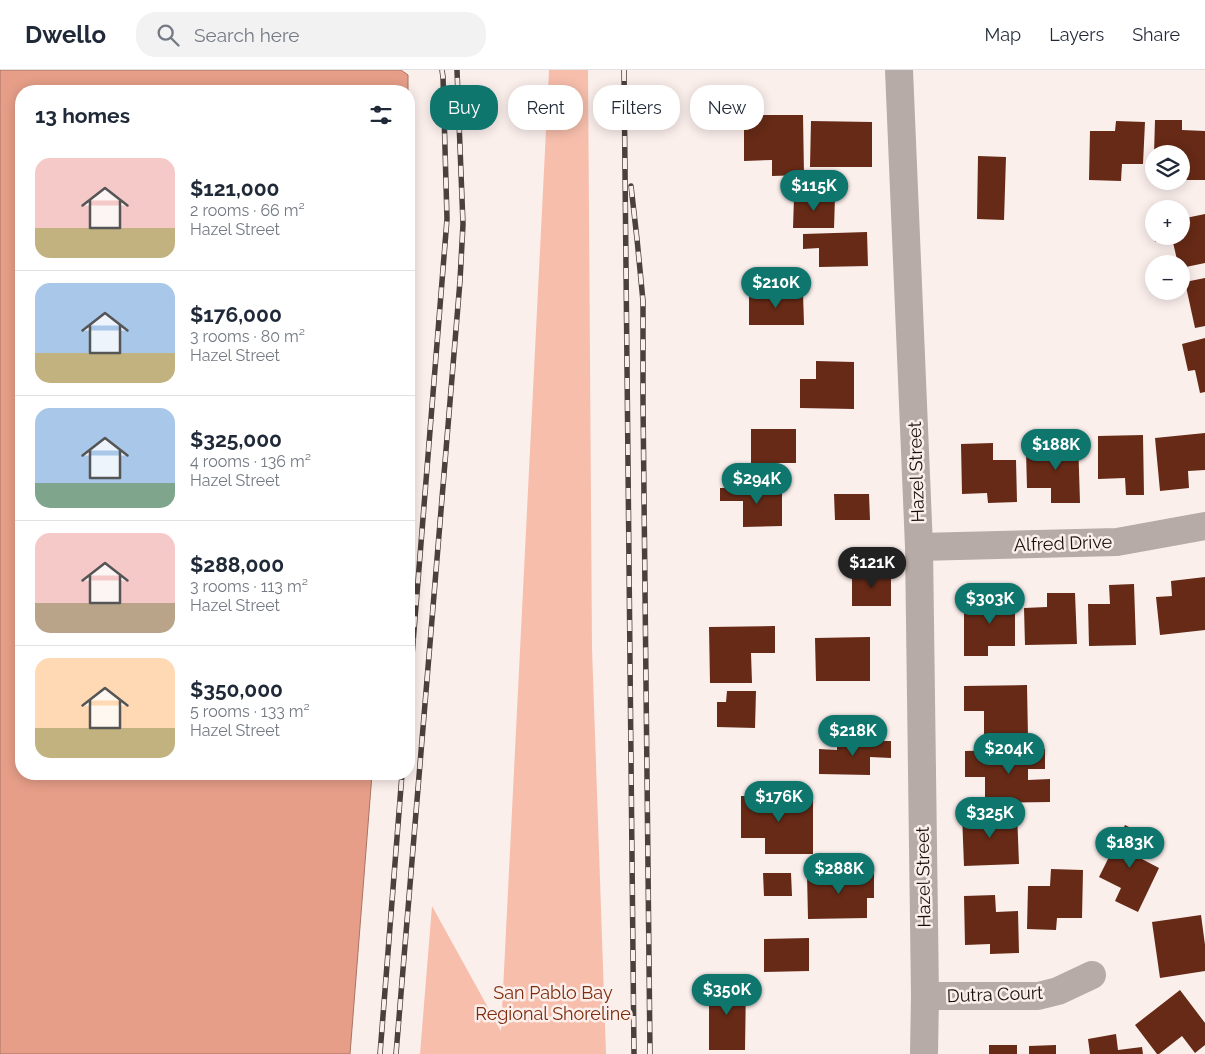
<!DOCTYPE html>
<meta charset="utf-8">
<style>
:root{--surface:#fff;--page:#f2f2f3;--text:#1f2937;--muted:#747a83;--line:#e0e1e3;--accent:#0f766e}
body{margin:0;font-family:Raleway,sans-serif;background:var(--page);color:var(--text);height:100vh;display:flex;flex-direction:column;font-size:19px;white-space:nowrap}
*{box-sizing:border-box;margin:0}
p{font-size:16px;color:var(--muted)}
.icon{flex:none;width:28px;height:28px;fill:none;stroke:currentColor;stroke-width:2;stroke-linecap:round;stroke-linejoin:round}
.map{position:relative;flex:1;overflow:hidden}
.drawer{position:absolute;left:15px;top:15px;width:400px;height:695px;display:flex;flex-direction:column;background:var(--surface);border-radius:20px;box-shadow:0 2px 12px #0003}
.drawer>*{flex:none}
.top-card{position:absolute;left:430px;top:15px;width:475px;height:45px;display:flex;gap:10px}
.tools{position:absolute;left:1145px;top:75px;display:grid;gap:10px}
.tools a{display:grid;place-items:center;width:45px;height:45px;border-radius:50%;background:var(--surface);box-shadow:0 2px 12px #0003;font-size:25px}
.price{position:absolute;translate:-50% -42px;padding:0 11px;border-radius:18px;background:var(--accent);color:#fff;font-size:16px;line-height:32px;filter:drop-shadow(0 1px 2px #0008)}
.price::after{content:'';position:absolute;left:50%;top:30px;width:15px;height:11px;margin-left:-8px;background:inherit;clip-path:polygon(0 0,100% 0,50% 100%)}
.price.on{background:#222;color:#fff}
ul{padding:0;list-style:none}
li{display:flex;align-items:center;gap:15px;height:125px;padding:0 20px}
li+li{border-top:1px solid var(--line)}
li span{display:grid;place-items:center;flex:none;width:140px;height:100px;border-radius:15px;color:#555}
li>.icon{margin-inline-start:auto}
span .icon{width:60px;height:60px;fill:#fffc;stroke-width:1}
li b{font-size:21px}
h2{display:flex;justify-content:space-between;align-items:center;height:60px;padding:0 20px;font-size:21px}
.tag{padding:0 18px;border-radius:20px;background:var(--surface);box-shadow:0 2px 12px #0003;font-size:18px;line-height:45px}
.tag.on{background:var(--accent);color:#fff}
header{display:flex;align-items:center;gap:30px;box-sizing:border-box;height:70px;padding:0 25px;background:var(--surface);border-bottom:1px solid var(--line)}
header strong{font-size:24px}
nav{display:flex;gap:28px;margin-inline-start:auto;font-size:18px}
.search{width:350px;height:45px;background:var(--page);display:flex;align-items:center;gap:12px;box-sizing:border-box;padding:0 18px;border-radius:20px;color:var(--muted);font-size:19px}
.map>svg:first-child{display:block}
</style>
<header>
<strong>Dwello</strong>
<div class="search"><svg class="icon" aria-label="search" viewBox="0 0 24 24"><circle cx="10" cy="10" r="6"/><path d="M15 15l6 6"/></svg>Search here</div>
<nav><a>Map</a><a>Layers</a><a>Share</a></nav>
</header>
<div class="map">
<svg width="1205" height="984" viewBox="0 0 1205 984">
<rect width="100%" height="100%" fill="#fbefec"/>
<!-- green -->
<polygon fill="#f7beac" points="549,0 588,0 592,578 606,984 420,984 432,836 501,961"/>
<!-- water -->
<polygon fill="#e69e88" stroke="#a87363" points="0,0 401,0 408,5 408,21 21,21 21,704 372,704 350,984 0,984"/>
<!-- building -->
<g fill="#662a16">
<polygon points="744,45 803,45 804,105 772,106 772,90 744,91"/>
<polygon points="1155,50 1182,50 1182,60 1205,61 1205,110 1181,110 1181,84 1154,84"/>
<polygon points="811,51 872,52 872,97 810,97"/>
<polygon points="1116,51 1145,52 1143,94 1122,94 1121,111 1089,110 1090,61 1115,61"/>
<polygon points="978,86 1006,87 1004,150 977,149"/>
<polygon points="794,126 835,126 834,158 793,158"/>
<polygon points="1205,144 1205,193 1181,198 1181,194 1178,194 1172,168 1155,172 1154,166 1181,166 1181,149"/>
<polygon points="867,162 868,196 819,197 819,178 803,179 803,164"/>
<polygon points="1205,208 1205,256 1195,258 1185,212"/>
<polygon points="803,223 804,255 749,255 749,224"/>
<polygon points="1205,268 1205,322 1200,323 1195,300 1188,301 1182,274"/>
<polygon points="816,291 854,292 854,339 800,338 800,309 816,309"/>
<rect x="751" y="359" width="45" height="34"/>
<polygon points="1205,363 1205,400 1188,401 1189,418 1160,421 1155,368"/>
<polygon points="1143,365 1144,425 1126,425 1125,408 1098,409 1098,366"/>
<polygon points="1055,369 1078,369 1080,433 1051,433 1051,418 1027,418 1026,381 1055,381"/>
<polygon points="993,373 993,390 1016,390 1017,432 988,433 987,423 962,424 961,374"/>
<polygon points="782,417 782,456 743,457 743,431 720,431 720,418"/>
<polygon points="834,424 869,424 870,450 835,450"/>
<polygon points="874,500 891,500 891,536 852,536 852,505 874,505"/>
<polygon points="1205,507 1205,560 1160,565 1156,527 1172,526 1171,511"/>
<polygon points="1134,514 1136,575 1089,576 1088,534 1110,534 1109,515"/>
<polygon points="1047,523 1075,523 1077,574 1025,575 1024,538 1047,537"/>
<polygon points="982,524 1015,524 1015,576 988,576 988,586 964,586 964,538 982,538"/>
<polygon points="775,556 775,583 751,583 752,613 710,613 709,557"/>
<polygon points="870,567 870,611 816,611 815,568"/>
<polygon points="1027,615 1028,668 984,668 984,641 964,641 964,616"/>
<polygon points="727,621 756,621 755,658 717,657 717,632 726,632"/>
<polygon points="837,671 891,671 891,688 870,687 870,705 819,704 819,679 837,680"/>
<polygon points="1045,679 1045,699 1028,699 1028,710 1050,709 1050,732 985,733 985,707 965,707 965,681"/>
<polygon points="741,726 813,726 813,784 765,784 765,768 741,768"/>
<polygon points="1017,742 1019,794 964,796 962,744"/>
<polygon points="1125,755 1149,767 1140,788 1159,798 1138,842 1115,831 1121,818 1099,807"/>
<polygon points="1051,799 1083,800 1082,848 1057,848 1056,860 1027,859 1028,816 1050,816"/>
<polygon points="763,803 791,803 792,826 764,826"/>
<polygon points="874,803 874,828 867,828 867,848 808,849 807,804"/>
<polygon points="995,825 996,842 1018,841 1019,883 990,884 990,874 965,875 964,826"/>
<polygon points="1201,845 1205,875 1205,901 1160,908 1152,852"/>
<polygon points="809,868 809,901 764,902 764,869"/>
<polygon points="709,913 746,913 745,980 709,980"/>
<polygon points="1180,920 1205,953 1205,975 1195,983 1182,966 1159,984 1157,984 1135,955"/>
<polygon points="1116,964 1118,980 1142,977 1143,984 1090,984 1088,969"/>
<rect x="989" y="975" width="28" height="9"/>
<polygon points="1056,975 1056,984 1029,984 1029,976"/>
</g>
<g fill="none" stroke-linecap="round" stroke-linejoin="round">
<!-- minor -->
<g stroke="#b7aba7" stroke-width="28">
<polyline points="899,0 919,477 925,926 924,984"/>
<polyline points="919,477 1117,472 1205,456"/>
<polyline points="925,926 1038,926 1058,921 1092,905"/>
</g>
<defs>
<g id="rail">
<polyline points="624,0 634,984"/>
<polyline points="631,116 637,169 643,231 643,332 650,984"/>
<polyline points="409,623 447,149 443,7 442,0"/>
<polyline points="380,984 402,704"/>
<polyline points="396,984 460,211 463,154 457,0"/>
</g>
</defs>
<!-- rail casing -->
<use href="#rail" stroke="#4a403d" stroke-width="5.5"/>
<!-- rail -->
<use href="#rail" stroke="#fbefec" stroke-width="4" stroke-dasharray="11" stroke-linecap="butt"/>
</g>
<g text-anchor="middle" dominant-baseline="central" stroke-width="5" stroke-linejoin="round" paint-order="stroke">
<!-- street labels -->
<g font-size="18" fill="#180f0c" stroke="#fbefec">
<text transform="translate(916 402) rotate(-92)">Hazel Street</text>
<text transform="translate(1063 473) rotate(-2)">Alfred Drive</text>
<text transform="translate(923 807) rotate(-91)">Hazel Street</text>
<text transform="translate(995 924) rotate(-2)">Dutra Court</text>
</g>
<!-- park labels -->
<g font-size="18" fill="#7f2c0e" stroke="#fbefec">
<text x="553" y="922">San Pablo Bay<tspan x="553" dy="21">Regional Shoreline</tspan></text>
</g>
</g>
</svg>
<div class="tools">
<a><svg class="icon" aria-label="layers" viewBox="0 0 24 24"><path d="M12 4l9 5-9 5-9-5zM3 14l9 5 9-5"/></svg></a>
<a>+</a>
<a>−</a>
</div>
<b class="price" style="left:814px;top:142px">$115K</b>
<b class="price" style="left:776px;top:239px">$210K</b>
<b class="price" style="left:1056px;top:401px">$188K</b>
<b class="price" style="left:757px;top:435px">$294K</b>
<b class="price on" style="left:872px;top:519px">$121K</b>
<b class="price" style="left:990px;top:555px">$303K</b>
<b class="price" style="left:853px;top:687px">$218K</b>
<b class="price" style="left:1009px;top:705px">$204K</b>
<b class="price" style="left:779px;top:753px">$176K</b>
<b class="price" style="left:990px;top:769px">$325K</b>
<b class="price" style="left:1130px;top:799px">$183K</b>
<b class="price" style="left:839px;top:825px">$288K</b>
<b class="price" style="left:727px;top:946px">$350K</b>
<div class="top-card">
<a class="tag on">Buy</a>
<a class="tag">Rent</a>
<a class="tag">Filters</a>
<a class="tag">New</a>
</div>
<section class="drawer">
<h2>13 homes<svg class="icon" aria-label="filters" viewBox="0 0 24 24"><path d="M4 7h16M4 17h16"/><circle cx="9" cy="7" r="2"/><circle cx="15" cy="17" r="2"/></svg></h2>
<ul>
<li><span style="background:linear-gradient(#f6c9c9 70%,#c2b280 0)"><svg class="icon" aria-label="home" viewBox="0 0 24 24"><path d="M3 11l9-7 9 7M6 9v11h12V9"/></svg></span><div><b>$121,000</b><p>2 rooms · 66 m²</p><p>Hazel Street</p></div></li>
<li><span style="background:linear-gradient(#a9c7e8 70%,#c2b280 0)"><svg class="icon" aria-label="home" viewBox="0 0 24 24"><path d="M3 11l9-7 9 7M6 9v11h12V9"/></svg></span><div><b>$176,000</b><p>3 rooms · 80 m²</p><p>Hazel Street</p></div></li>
<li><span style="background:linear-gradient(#a9c7e8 75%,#7fa58c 0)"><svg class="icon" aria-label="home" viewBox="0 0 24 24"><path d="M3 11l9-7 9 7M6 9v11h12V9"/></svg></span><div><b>$325,000</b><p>4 rooms · 136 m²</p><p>Hazel Street</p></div></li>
<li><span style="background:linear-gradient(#f6c9c9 70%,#b9a48a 0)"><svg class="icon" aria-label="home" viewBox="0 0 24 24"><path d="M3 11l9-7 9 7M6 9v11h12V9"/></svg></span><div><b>$288,000</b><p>3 rooms · 113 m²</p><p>Hazel Street</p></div></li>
<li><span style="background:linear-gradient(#ffd9b3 70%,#c2b280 0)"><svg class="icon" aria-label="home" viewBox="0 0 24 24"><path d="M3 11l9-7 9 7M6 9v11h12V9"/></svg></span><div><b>$350,000</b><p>5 rooms · 133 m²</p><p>Hazel Street</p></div></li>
</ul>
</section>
</div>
